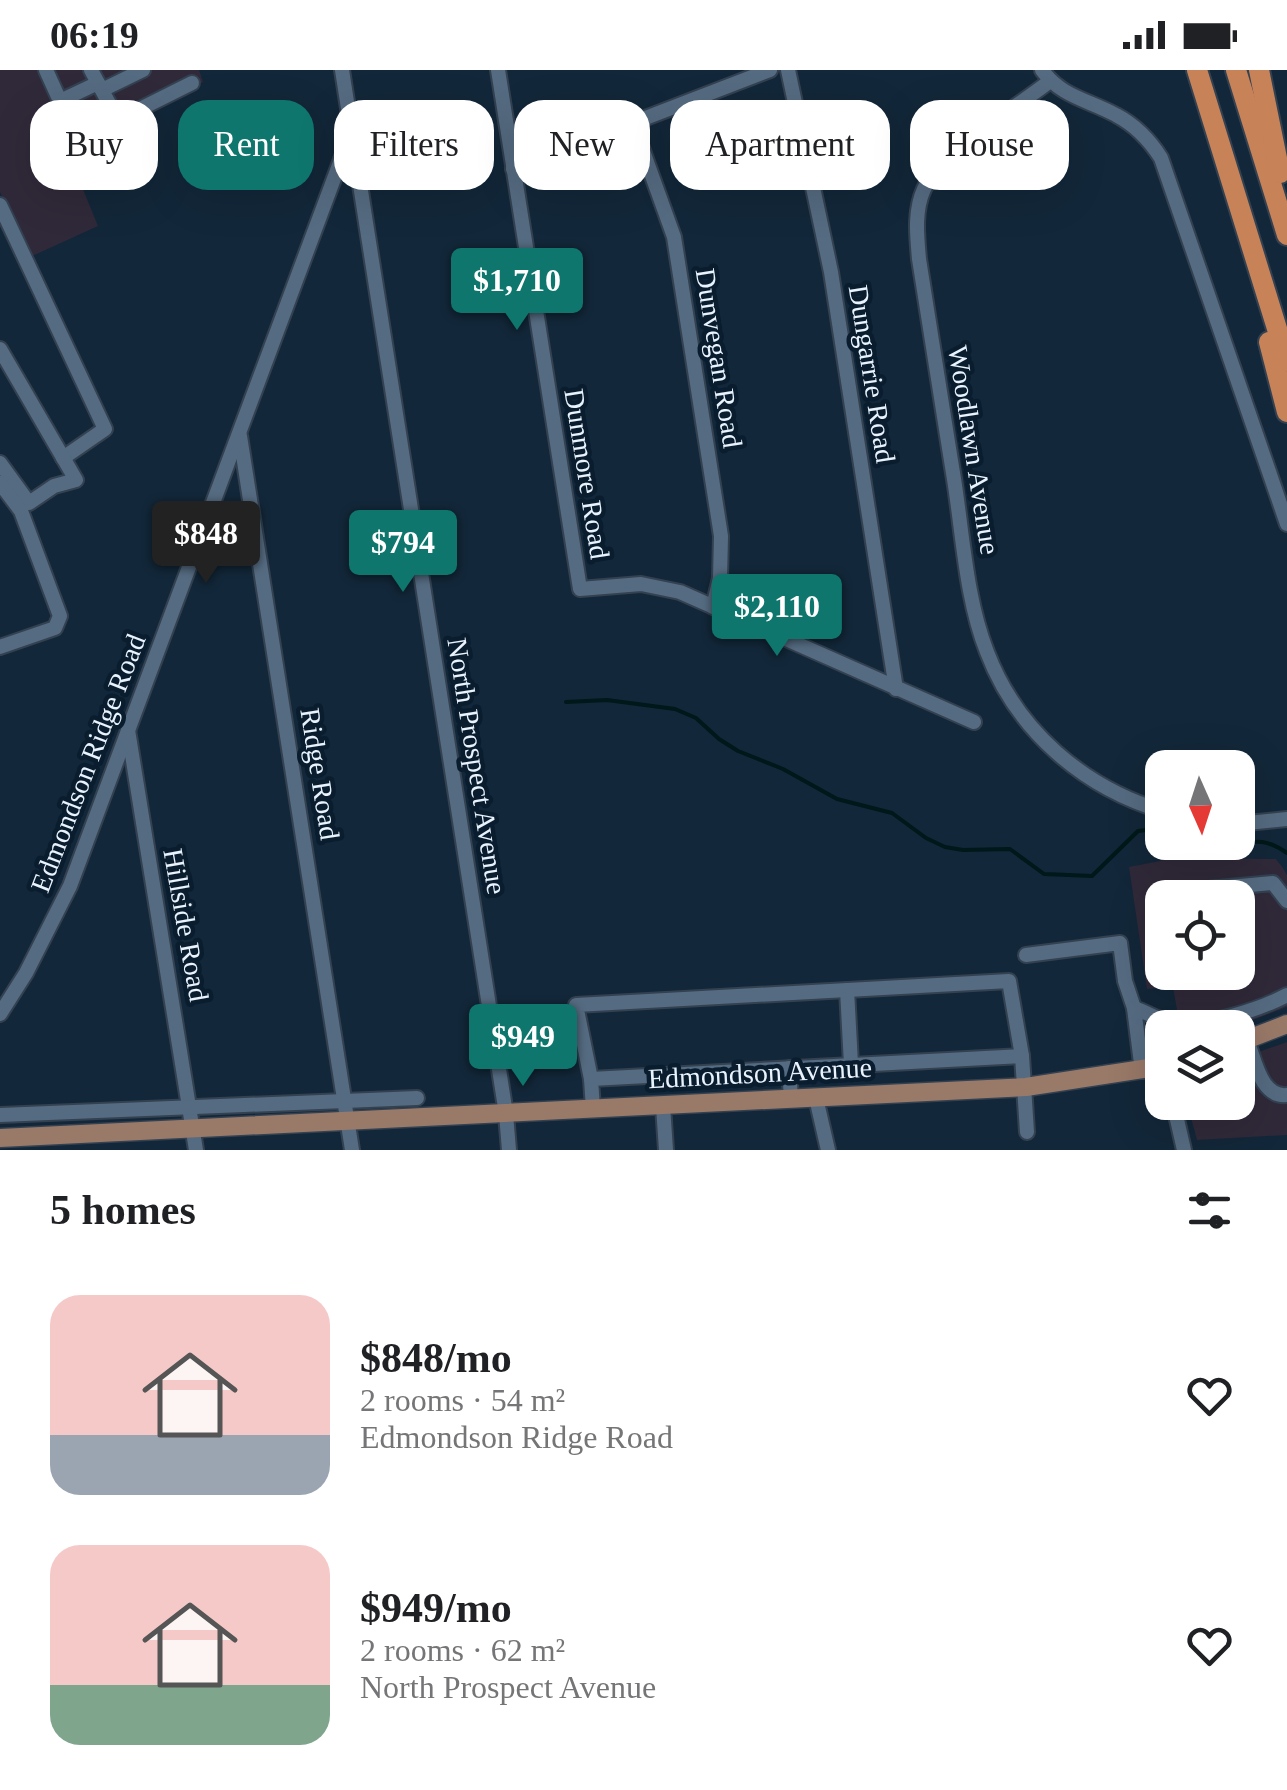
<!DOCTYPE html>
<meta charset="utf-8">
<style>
:root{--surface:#fff;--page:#f2f2f2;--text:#202124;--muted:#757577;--accent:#0f766e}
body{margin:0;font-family:Georgia,serif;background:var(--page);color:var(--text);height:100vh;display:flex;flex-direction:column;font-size:38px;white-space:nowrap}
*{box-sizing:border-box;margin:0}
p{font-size:32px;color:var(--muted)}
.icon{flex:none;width:55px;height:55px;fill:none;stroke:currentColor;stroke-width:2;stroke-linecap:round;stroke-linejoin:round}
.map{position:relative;height:1080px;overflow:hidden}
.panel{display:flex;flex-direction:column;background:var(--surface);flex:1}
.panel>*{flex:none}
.guide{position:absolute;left:30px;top:30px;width:1228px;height:90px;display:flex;gap:20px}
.needle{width:65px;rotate:177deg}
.tools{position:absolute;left:1145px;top:680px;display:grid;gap:20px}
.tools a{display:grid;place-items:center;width:110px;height:110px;border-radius:20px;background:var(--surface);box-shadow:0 10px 40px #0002;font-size:50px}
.price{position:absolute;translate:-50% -85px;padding:0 22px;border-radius:10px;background:var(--accent);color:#fff;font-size:32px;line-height:65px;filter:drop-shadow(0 2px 5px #0008)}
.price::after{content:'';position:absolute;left:50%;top:60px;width:30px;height:22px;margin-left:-15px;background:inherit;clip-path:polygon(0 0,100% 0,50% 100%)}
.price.on{background:#222;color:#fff}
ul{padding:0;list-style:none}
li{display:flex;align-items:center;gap:30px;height:250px;padding:0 50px}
li span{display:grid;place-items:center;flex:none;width:280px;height:200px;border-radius:30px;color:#555}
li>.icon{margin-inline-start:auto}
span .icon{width:120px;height:120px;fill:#fffc;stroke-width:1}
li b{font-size:42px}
h2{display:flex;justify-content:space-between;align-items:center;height:120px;padding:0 50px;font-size:42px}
.chip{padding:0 35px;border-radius:30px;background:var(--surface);box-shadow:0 10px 40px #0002;font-size:35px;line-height:90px}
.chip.on{background:var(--accent);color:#fff}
.status{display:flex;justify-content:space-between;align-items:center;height:70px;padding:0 50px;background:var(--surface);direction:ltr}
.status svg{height:28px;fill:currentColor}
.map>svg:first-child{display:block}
</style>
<div class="status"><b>06:19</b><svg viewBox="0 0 49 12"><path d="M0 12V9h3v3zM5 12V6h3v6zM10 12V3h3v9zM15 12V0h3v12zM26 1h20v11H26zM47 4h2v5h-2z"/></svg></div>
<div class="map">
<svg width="1287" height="1080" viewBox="0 0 1287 1080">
<rect width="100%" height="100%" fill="#122739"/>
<!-- commercial -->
<g fill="#302939" fill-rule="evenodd">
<polygon points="0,0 199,0 203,12 66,78 98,156 30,187 0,122"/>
<path d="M1175,788L1276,789L1283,798L1287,805V937L1235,957H1180L1173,917L1147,919L1129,797ZM1162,828H1238V902H1162Z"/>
<polygon points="1287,972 1287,1065 1197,1070 1187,1033 1238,1032 1238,989"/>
</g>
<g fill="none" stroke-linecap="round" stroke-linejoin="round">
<!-- stream -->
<g stroke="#001819" stroke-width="4">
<polyline points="566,632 607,630 675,639 696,648 719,669 738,681 783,699 837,729 892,743 926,768 945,777 963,780 1010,779 1044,804 1092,806 1138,761 1146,760 1162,767"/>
<path d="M1179,772C1192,775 1208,777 1222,776C1251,774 1259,764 1287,783"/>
</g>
<defs>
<g id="minor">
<polyline points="46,0 60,31 98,13"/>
<polyline points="91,0 126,65"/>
<polyline points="342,0 506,1044 509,1080"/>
<polyline points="498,0 580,519 641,514 680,522 974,652"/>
<polyline points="788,0 831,202 896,619"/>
<path d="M1042,0C1061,27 1089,30 1116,45C1135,55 1149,69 1161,88L1287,454"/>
<path d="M1050,11C1017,37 941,83 924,119C914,141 917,166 919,189C931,263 942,336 954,409C963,466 966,529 987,582C1017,661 1083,717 1162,741"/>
<polyline points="102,20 143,0"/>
<polyline points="118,50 192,13"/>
<polyline points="633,53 674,167 721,466 720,508 713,537"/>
<polyline points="513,99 770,0"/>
<polyline points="0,135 105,359 63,388"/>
<polyline points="0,279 76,410 54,416 29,433 0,393"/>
<polyline points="240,366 352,1080"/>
<polyline points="0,413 21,441 60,546 55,558 0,577"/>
<polyline points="128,660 196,1080"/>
<polyline points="1238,754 1287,749"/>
<polyline points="1186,821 1273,813 1287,831"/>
<polyline points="1026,885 1120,873 1125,911 1134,938"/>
<polyline points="847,920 851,994"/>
<polyline points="0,944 26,903 70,816 351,63"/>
<path d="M1247,970C1255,990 1261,1028 1287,1025"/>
<polyline points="789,998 791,1029"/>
<path d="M1142,1001L1134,938C1146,942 1159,950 1171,953C1200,959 1261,939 1287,925"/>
<polyline points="591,1009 576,935 1009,911 1022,986"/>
<polyline points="816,1028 828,1080"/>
<polyline points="1173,1032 1184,1080"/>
<polyline points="663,1036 666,1080"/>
<polyline points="593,1039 591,1009 1022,986 1027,1062"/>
<polyline points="0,1045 417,1028"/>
</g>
<g id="major">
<polyline points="1238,973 1287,954"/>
<polyline points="0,1068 1026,1017 1162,996"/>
</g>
<g id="highway">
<polyline points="1197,0 1287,291"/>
<polyline points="1236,0 1287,165"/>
<polyline points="1259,0 1280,103"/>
<polyline points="1269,272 1287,342"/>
</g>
</defs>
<!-- minor casing -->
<use href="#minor" stroke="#334151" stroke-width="18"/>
<!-- major casing -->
<use href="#major" stroke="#334151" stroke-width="21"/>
<!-- highway casing -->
<use href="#highway" stroke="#334151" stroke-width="24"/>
<!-- minor -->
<use href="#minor" stroke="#556b81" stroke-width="14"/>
<!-- major -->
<use href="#major" stroke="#997968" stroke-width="18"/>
<!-- highway -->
<use href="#highway" stroke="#c78258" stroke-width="20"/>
</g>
<g text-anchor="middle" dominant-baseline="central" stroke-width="9" stroke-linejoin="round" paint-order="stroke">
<!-- street labels -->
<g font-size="28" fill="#e8f3fd" stroke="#091d2f">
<text transform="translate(719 288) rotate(81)">Dunvegan Road</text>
<text transform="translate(872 304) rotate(81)">Dungarrie Road</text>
<text transform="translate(974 380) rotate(81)">Woodlawn Avenue</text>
<text transform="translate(587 404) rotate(81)">Dunmore Road</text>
<text transform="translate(88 693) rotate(-69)">Edmondson Ridge Road</text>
<text transform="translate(477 696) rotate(81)">North Prospect Avenue</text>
<text transform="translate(320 704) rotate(81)">Ridge Road</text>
<text transform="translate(186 855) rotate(80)">Hillside Road</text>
<text transform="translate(760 1003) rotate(-3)">Edmondson Avenue</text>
</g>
</g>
</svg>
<div class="tools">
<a><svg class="needle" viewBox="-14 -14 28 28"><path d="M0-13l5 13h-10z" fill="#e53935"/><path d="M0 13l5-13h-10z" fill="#757577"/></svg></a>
<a><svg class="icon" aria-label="locate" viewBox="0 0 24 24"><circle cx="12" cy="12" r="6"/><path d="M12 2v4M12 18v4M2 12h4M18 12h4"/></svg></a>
<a><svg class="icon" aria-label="layers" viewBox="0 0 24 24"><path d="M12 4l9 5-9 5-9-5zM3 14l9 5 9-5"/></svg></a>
</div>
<b class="price" style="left:517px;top:263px">$1,710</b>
<b class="price on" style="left:206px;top:516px">$848</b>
<b class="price" style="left:403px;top:525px">$794</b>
<b class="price" style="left:777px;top:589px">$2,110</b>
<b class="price" style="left:523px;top:1019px">$949</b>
<div class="guide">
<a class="chip">Buy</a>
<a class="chip on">Rent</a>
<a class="chip">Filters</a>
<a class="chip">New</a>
<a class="chip">Apartment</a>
<a class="chip">House</a>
</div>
</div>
<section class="panel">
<h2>5 homes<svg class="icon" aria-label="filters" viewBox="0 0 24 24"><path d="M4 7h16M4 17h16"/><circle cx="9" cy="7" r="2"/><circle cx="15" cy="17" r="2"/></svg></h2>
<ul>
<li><span style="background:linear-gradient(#f6c9c9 70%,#9aa5b1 0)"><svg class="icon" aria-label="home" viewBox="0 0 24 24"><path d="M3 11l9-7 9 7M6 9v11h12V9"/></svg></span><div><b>$848/mo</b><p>2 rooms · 54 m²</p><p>Edmondson Ridge Road</p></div><svg class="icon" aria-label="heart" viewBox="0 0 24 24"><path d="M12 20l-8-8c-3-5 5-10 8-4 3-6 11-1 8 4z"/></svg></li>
<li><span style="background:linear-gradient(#f6c9c9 70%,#7fa58c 0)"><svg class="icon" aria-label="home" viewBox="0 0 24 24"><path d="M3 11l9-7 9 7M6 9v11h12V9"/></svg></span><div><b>$949/mo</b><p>2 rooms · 62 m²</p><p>North Prospect Avenue</p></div><svg class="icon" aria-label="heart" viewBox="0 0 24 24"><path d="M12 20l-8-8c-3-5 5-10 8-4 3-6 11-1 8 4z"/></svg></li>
</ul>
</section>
